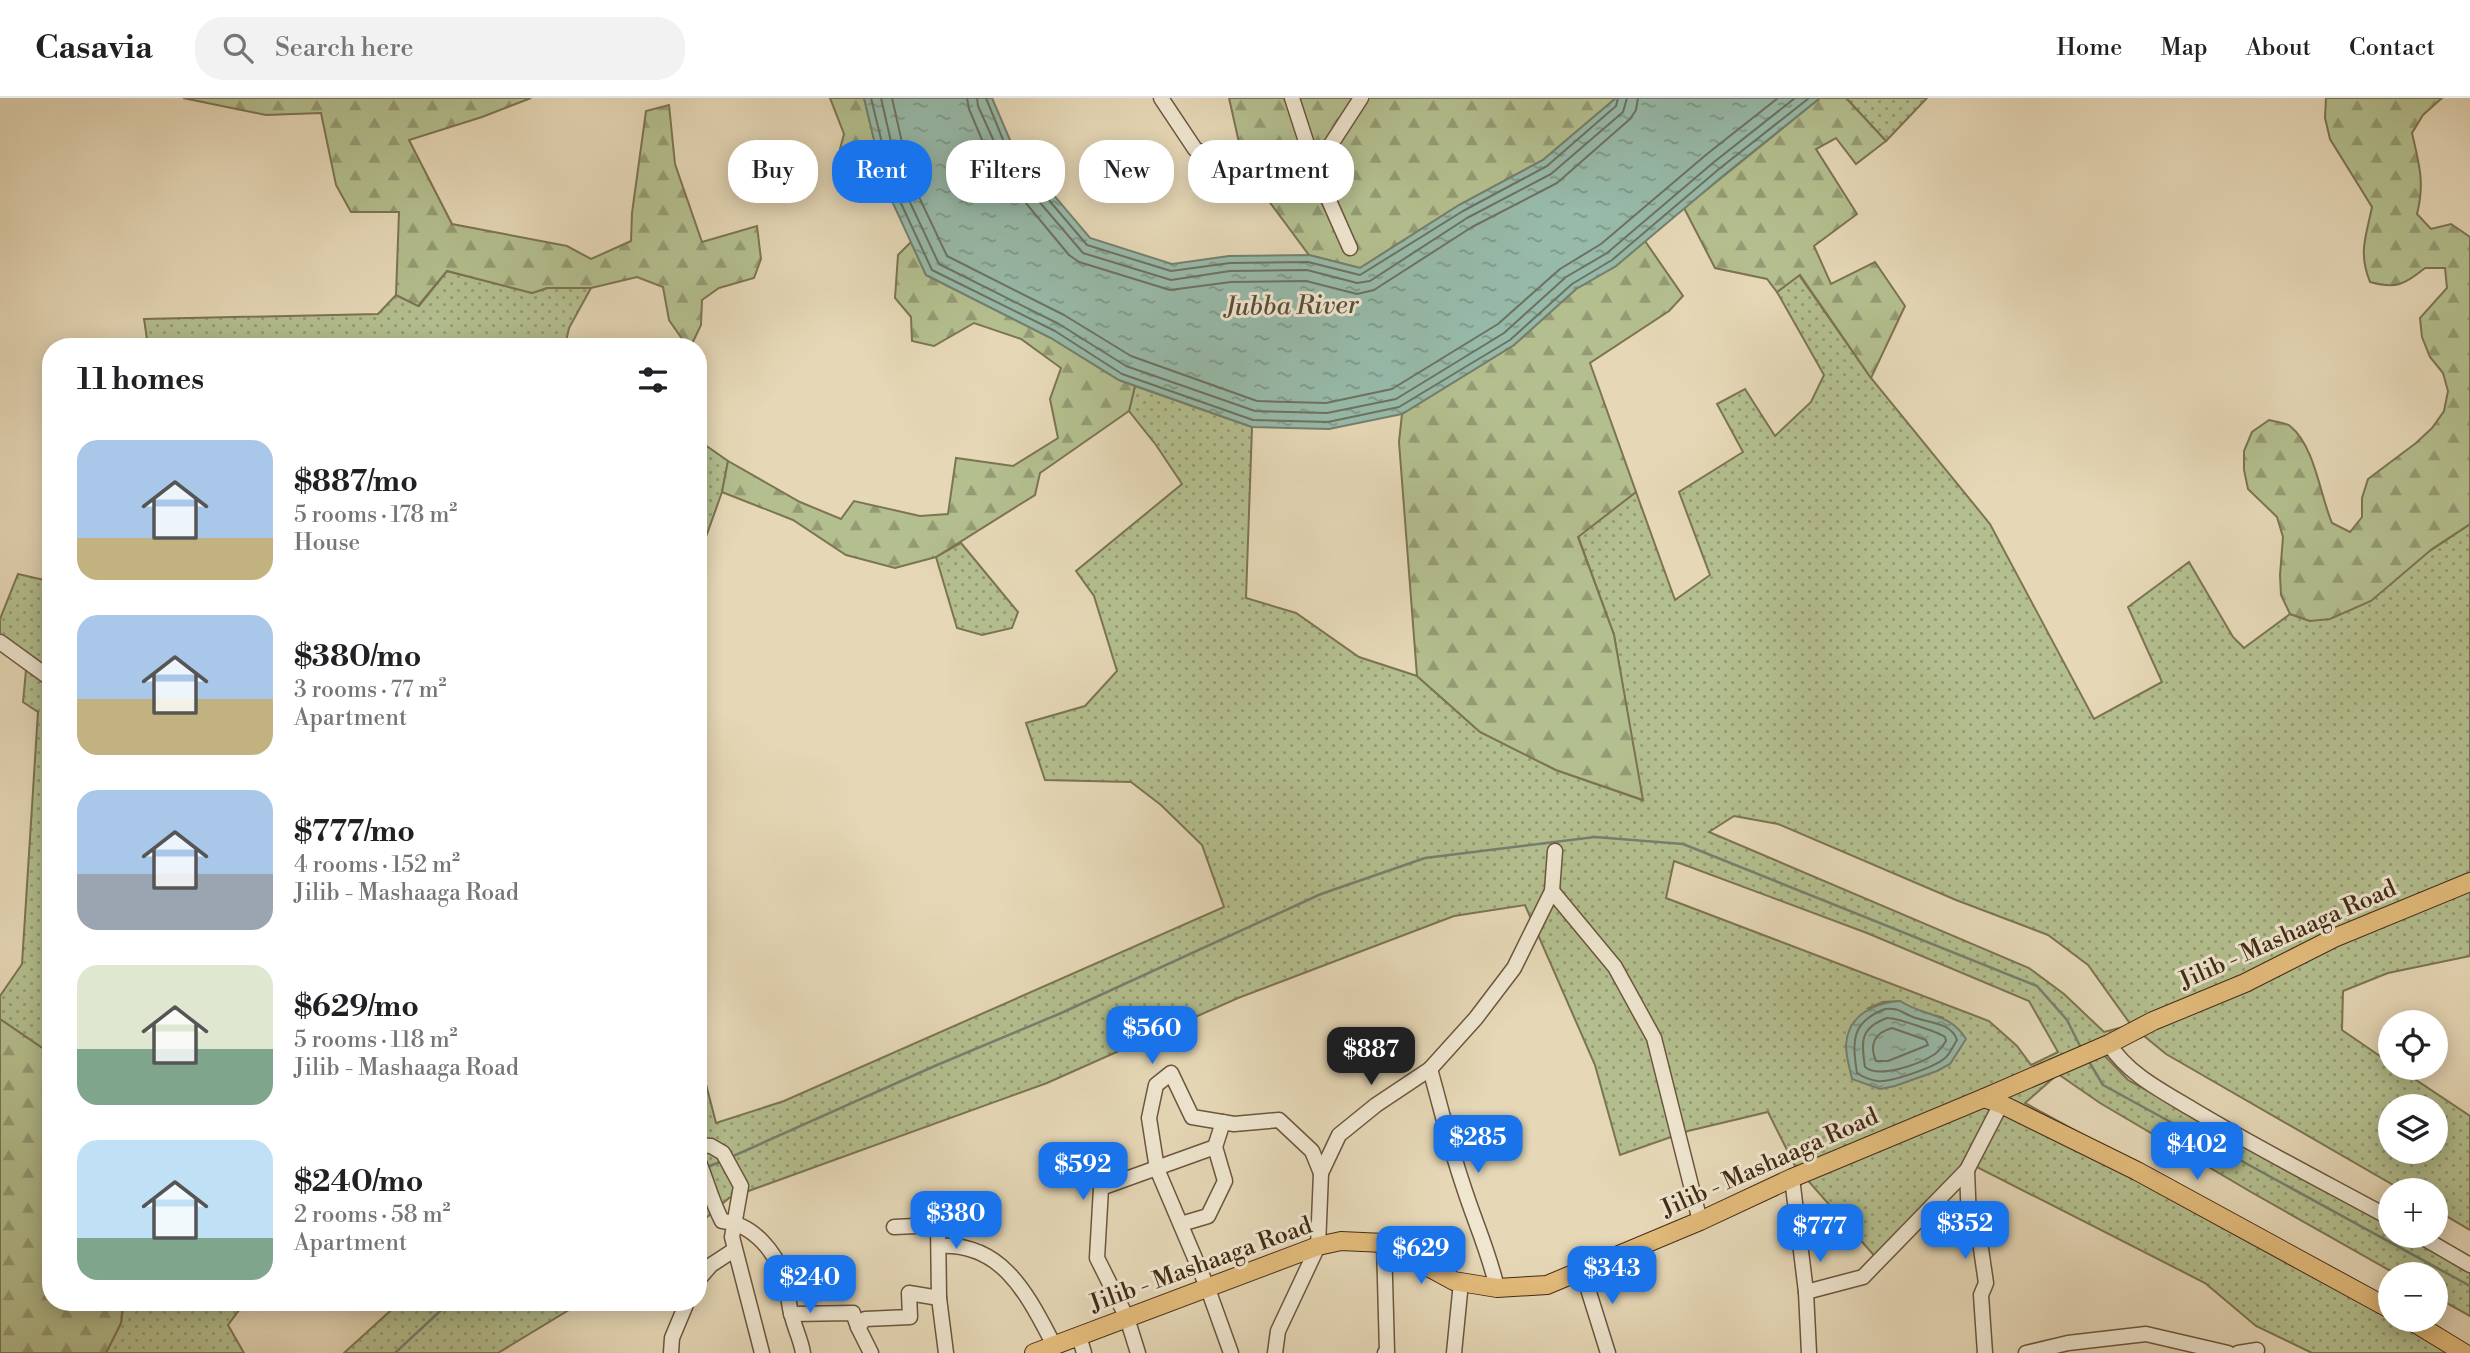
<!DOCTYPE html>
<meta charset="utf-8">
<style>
:root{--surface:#fff;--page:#f2f2f2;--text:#202124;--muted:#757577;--line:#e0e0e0;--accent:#1a73e8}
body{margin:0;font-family:"Libre Bodoni",serif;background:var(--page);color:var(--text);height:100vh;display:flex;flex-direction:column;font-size:26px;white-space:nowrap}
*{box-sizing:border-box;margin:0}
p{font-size:23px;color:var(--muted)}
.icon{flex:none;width:38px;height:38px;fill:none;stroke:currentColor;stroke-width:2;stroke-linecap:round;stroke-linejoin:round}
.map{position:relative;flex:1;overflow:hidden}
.panel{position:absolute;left:42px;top:240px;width:665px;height:973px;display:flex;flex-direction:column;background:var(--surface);border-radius:28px;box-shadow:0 4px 18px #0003}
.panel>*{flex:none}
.top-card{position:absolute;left:728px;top:42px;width:665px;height:63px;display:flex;gap:14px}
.fabs{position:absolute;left:2378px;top:912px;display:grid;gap:14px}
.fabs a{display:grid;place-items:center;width:70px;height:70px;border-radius:50%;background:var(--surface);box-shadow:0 4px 18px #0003;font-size:35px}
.price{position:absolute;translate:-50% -60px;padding:0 16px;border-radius:14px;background:var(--accent);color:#fff;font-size:23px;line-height:46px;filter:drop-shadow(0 2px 4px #0008)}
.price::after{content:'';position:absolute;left:50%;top:42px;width:21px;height:16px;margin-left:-10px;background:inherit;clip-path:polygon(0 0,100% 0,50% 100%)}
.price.current{background:#222;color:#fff}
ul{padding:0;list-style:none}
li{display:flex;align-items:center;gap:21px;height:175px;padding:0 35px}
li span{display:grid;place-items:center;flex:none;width:196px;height:140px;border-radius:21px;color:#555}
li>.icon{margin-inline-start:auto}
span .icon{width:84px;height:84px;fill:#fffc;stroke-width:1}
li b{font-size:30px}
h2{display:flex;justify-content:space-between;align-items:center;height:84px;padding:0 35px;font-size:30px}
.chip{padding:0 24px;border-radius:28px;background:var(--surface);box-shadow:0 4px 18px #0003;font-size:24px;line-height:63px}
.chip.current{background:var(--accent);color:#fff}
header{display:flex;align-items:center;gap:42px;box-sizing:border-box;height:98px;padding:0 35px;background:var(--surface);border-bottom:2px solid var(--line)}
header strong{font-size:33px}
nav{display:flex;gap:38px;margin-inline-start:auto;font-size:24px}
.search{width:490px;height:63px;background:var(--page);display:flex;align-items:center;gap:18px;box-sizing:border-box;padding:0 24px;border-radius:28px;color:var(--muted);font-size:26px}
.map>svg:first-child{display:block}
</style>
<header>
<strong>Casavia</strong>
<div class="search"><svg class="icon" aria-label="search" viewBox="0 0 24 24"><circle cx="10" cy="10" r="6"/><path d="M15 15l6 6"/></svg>Search here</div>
<nav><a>Home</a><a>Map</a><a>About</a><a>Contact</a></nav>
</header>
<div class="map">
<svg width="2470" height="1255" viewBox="0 0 2470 1255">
<defs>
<pattern id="grass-dots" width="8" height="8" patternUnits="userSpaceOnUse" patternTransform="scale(1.75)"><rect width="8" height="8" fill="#b4bf8f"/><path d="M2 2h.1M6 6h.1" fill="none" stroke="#949b74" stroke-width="1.8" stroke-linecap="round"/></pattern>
<pattern id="forest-firs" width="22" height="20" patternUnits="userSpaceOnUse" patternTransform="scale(1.75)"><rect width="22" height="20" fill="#b4bf8f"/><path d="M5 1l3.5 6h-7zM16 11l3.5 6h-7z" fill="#949b74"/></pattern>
<pattern id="water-ripples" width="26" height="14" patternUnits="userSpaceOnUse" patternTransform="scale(1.75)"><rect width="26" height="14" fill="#97baaa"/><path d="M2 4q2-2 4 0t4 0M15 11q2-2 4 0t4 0" fill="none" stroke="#7d9789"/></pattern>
</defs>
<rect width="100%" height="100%" fill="#e6d8b7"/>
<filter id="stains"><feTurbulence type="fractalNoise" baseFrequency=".00286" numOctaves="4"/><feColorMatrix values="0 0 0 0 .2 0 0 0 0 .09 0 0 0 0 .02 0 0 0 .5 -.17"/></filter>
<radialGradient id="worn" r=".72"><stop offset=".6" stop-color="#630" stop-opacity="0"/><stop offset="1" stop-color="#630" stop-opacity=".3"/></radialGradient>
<!-- grass -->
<g fill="url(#grass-dots)" stroke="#7c7452" stroke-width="2" fill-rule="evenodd">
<polygon points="1846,0 1927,0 1886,43"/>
<polygon points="447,173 532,195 547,190 591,190 569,230 565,248 148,248 144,221 378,216 396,197 419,208"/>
<path d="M1799,177L1871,280L1990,426L2094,621L2162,584L2128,509L2189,464L2233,539L2244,550L2290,516L2310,523L2433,451L2470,426V858L2388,875L2343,893L2342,932L2390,965V970H2398L2470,1018V1132L2436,1112V1092H2402L2166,956L2144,938L2103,956L2128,982L2390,1128V1138H2408L2470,1172V1218L2436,1199V1176H2396L2251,1094L2100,1005L2058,976L2025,1005L2252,1129L2390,1208V1222H2414L2470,1255H2312L2256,1228L2205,1185L1975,1068L1879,1163L1795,1068L1768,1014L1688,1033L1620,1057L1595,967L1525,807L1454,818L1238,900L1047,985L729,1100L698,1127V955L716,1025L784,1003L1224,809L1202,747L1161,707L1131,684L1045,682L1026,625L1085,608L1117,573L1094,498L1076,473L1182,386L1156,347L1129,313L1135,288L1252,329L1246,500L1296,515L1359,559L1417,578L1480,634L1556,672L1642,702L1614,537L1578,438L1636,394L1675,502L1710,477L1679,394L1743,354L1717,306L1745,291L1775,338L1811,304L1824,277L1777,194ZM1734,718L1778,726L1956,802L2048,837L2088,867L2131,927L2104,934L2064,896L2029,870L1709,734ZM1674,763L1867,835L2029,903L2058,954L2031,967L2017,948L1989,923L1666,800ZM1900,903L1914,912L1944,920L1869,910L1883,904ZM2390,1008H2436V1054H2390Z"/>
<polygon points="698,342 728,363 722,394 702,450 698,451"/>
<polygon points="961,445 1018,514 1012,530 982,537 957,530 936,459"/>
<polygon points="18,476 44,482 51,479 51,956 0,921 0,898 22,866 38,614 23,604 26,572 0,546 0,521"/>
<polygon points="123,1204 245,1204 228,1227 244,1255 106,1255 121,1225"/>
<polygon points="400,1204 582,1204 498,1255 344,1255"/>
</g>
<!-- forest -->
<g fill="url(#forest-firs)" stroke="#7c7452" stroke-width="2">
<polygon points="183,0 531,0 482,19 409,42 452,126 567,148 591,161 631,143 632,115 646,13 669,7 675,66 702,144 757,128 761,161 754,180 719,190 702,202 701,227 691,248 687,248 669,222 663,189 637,179 591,190 547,190 532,195 447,173 418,208 396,197 399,114 351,114 336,87 321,15 266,17"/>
<polygon points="830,0 864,0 883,78 872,77 865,58 840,51 844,36"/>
<polygon points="1229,0 1616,0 1543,62 1459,107 1360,170 1309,157 1245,71"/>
<polygon points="1820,0 1846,0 1886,43 1856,66 1836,40 1816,51 1857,116 1814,148 1831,186 1875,164 1905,208 1871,280 1800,177 1777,194 1767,181 1715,170 1684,110"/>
<path d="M2326,0H2442L2423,17L2412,35C2419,65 2425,85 2417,116L2431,131L2451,126L2470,139V426L2432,451L2371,503L2330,521L2310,523L2290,516L2281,497L2280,477L2283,439L2277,419L2248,391L2244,372V353L2252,334L2269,322C2275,324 2285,324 2290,328C2315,348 2320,397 2332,425L2350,434L2362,419V400L2368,381L2416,345L2432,330L2444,313L2448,293L2443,275L2430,259L2422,239L2420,220L2447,190L2445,170H2425C2404,187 2396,191 2370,184C2358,154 2366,139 2372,109L2330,41L2325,20Z"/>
<polygon points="1645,143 1683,198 1669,213 1590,265 1636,394 1578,439 1614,537 1643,702 1556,672 1480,634 1417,578 1399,344 1402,316 1514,247 1576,191 1616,168"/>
<polygon points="911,144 926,177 1051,240 1119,282 1135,288 1129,313 1040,375 1035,397 936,459 895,470 846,457 793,422 722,394 728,363 800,404 841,421 854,403 920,418 948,416 956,360 1013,368 1058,340 1050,301 1061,270 1021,241 974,225 934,248 912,243 911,219 895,200 898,157"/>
<polygon points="0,921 51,956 51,1204 123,1204 121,1225 106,1255 0,1255"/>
</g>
<!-- water -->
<g fill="url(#water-ripples)" stroke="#75806e" stroke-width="2">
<polygon points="864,0 992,0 1013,49 1090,140 1172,166 1229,158 1309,157 1360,170 1459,107 1543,62 1616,0 1820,0 1724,77 1616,168 1576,191 1514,247 1402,316 1329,331 1252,329 1119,282 1051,240 926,177 885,88"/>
<path d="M1900,903C1925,919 1949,914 1966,941L1950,966L1937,973L1895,988L1880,991L1852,981C1850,971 1846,959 1846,948C1847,918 1873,905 1900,903Z"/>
</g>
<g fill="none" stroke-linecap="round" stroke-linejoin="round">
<!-- shore -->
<g stroke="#6d7260" stroke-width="2">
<polyline points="871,0 892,86 932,172 1055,233 1122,276 1253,322 1328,324 1399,309 1510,242 1572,186 1612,162 1719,71 1809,0"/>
<polyline points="881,0 900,83 939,166 1059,226 1126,268 1255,313 1327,315 1396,301 1504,235 1566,179 1607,155 1714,64 1795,0"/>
<polyline points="892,0 910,80 947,158 1064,217 1131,258 1257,303 1326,305 1392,291 1498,226 1560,171 1601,146 1707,56 1778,0"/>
<polyline points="967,0 969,11 991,63 1069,157 1079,164 1170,192 1231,184 1306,183 1357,196 1374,192 1472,129 1557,85 1630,21 1636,12 1638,0"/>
<polyline points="977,0 978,8 1001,59 1083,155 1171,182 1230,173 1307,172 1357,185 1370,183 1467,120 1551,76 1623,14 1627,0"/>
<polyline points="986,0 1008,54 1087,147 1171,173 1230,165 1308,164 1360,177 1463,113 1547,68 1616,8 1618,0"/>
<path d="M1885,911C1900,910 1900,914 1913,919C1928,925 1951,924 1957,942C1953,948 1950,956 1945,960C1935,969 1890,985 1877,983C1870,982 1863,979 1857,975C1852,943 1851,924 1885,911Z"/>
<path d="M1887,920C1894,919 1938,934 1945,939L1946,943C1943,948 1940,952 1935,956C1920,966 1879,981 1865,969C1861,943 1860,930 1887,920Z"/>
<path d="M1892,930L1926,942L1928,947L1888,963H1876C1869,947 1874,935 1892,930Z"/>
</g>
<!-- stream -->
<g stroke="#75806e" stroke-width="2.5">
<polyline points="2088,962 2103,987 2470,1188"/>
<polyline points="731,1059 937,967 1059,916 1321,796 1425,760 1595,739 1683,746 2037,888 2067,922 2081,950"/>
<polyline points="705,1070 722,1063"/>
<polyline points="395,1255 450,1204"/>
</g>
<defs>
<g id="minor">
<polyline points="1161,0 1195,51 1243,78 1284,78 1315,71 1361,0"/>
<polyline points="1292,0 1315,71 1350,150"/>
<polyline points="0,544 51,581"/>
<polyline points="1552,793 1615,869 1654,940 1700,1123"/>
<path d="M2109,946C2128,976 2162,993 2192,1011C2257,1050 2324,1084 2390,1120"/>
<path d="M1430,971C1441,1010 1450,1049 1463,1087C1474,1122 1489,1154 1497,1190"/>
<polyline points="698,1047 711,1048 723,1055 741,1088 732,1139 762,1255"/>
<path d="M698,1062C707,1083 711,1102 722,1123C754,1126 777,1155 786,1185C789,1196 788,1207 792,1218C795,1231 801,1242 803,1255"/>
<polyline points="1967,1072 1969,1124 1980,1144 1986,1185 1981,1197 1985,1255"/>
<polyline points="1792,1080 1806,1194 1809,1255"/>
<polyline points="1181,1126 1208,1118 1225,1083 1215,1049"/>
<polyline points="894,1129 938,1127 939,1200 946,1255"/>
<polyline points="2420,1138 2470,1167"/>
<polyline points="1384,1145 1387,1254 1385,1255"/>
<path d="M939,1148C1003,1144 1028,1198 1054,1247"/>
<polyline points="1582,1172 1608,1255"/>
<polyline points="698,1182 711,1167 734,1152"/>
<polyline points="1806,1194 1863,1179 1967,1072 2001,1006"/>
<polyline points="791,1216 853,1215 858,1229 865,1221 910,1219 909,1195 939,1200"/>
<polyline points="858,1229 871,1255"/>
<polyline points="1079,1238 1084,1255"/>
<polyline points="671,1255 672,1240 687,1204"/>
<polyline points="1138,1255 1127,1220 1097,1160 1101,1090 1215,1049 1223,1024"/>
<polyline points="1231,1255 1208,1191 1157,1071 1149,1020 1156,987 1171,975 1192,1019 1234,1026 1279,1022 1312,1053 1321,1075"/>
<polyline points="1275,1255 1278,1233 1318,1148 1321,1075 1339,1037 1376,1007 1430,971 1476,920 1514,870 1552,793 1555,753"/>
<polyline points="1454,1255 1461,1184"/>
<polyline points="2026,1255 2068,1245 2146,1236 2228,1255"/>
<polyline points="2238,1255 2257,1252"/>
</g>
<g id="major">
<polyline points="1984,1000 2001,1006 2137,1073 2390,1211"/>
<polyline points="2410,1222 2464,1255"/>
<polyline points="1034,1255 1318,1148 1341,1143 1384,1145 1454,1183 1497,1190 1547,1187 1700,1123 1792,1080 1984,1000 2109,946 2153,923 2245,885 2334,840 2470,784"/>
</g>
</defs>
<!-- minor casing -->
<use href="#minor" stroke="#6c563e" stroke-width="17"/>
<!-- major casing -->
<use href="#major" stroke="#432a15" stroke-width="20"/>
<!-- minor -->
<use href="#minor" stroke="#efe6d0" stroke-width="14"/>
<!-- major -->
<use href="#major" stroke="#e3bc7c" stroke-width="18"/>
</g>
<g text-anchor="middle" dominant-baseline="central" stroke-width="6" stroke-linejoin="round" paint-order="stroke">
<!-- street labels -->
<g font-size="24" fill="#432a15" stroke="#efe6d0">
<text transform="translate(2288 837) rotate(-24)">Jilib - Mashaaga Road</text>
<text transform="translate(1770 1065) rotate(-24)">Jilib - Mashaaga Road</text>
<text transform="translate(1201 1167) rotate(-20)">Jilib - Mashaaga Road</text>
</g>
<!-- water labels -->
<g font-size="26" font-style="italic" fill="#584e3a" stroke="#efe6d0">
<text transform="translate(1292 208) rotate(-1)">Jubba River</text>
</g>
</g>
<rect width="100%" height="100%" filter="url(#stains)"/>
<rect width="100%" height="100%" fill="url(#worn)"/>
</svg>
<div class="fabs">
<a><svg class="icon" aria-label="locate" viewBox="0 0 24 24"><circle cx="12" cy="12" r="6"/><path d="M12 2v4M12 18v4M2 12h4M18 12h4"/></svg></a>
<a><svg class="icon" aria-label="layers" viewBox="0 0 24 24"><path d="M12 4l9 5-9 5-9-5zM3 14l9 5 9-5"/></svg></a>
<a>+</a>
<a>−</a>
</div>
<b class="price" style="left:1152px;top:968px">$560</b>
<b class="price current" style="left:1371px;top:989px">$887</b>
<b class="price" style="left:1478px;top:1077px">$285</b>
<b class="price" style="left:2197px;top:1084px">$402</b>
<b class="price" style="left:1083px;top:1104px">$592</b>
<b class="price" style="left:956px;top:1153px">$380</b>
<b class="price" style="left:1965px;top:1163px">$352</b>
<b class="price" style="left:1820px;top:1166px">$777</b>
<b class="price" style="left:1421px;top:1188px">$629</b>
<b class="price" style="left:1612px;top:1208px">$343</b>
<b class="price" style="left:810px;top:1217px">$240</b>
<div class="top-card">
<a class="chip">Buy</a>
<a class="chip current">Rent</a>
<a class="chip">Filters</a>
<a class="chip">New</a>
<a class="chip">Apartment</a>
</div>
<section class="panel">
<h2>11 homes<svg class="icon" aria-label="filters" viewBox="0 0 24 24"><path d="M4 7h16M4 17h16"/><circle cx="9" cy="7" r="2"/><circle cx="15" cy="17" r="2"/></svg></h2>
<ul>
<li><span style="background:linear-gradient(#a9c7e8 70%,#c2b280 0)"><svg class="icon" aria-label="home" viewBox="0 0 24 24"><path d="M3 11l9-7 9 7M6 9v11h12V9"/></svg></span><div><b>$887/mo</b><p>5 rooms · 178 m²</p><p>House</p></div></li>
<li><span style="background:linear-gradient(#a9c7e8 60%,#c2b280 0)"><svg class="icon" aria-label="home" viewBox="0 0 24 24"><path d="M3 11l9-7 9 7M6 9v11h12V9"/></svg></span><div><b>$380/mo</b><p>3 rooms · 77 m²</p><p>Apartment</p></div></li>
<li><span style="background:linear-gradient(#a9c7e8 60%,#9aa5b1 0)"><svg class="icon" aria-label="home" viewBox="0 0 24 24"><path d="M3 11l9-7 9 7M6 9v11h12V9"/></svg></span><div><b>$777/mo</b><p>4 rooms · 152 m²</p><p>Jilib - Mashaaga Road</p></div></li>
<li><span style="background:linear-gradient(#dfe7d0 60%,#7fa58c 0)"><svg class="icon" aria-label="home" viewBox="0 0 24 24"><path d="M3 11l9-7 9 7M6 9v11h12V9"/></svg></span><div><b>$629/mo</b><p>5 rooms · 118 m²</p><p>Jilib - Mashaaga Road</p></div></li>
<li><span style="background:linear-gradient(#bfe0f5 70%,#7fa58c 0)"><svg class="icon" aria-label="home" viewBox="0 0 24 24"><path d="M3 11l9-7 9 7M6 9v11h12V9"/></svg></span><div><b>$240/mo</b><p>2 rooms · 58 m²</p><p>Apartment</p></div></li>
</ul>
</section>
</div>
